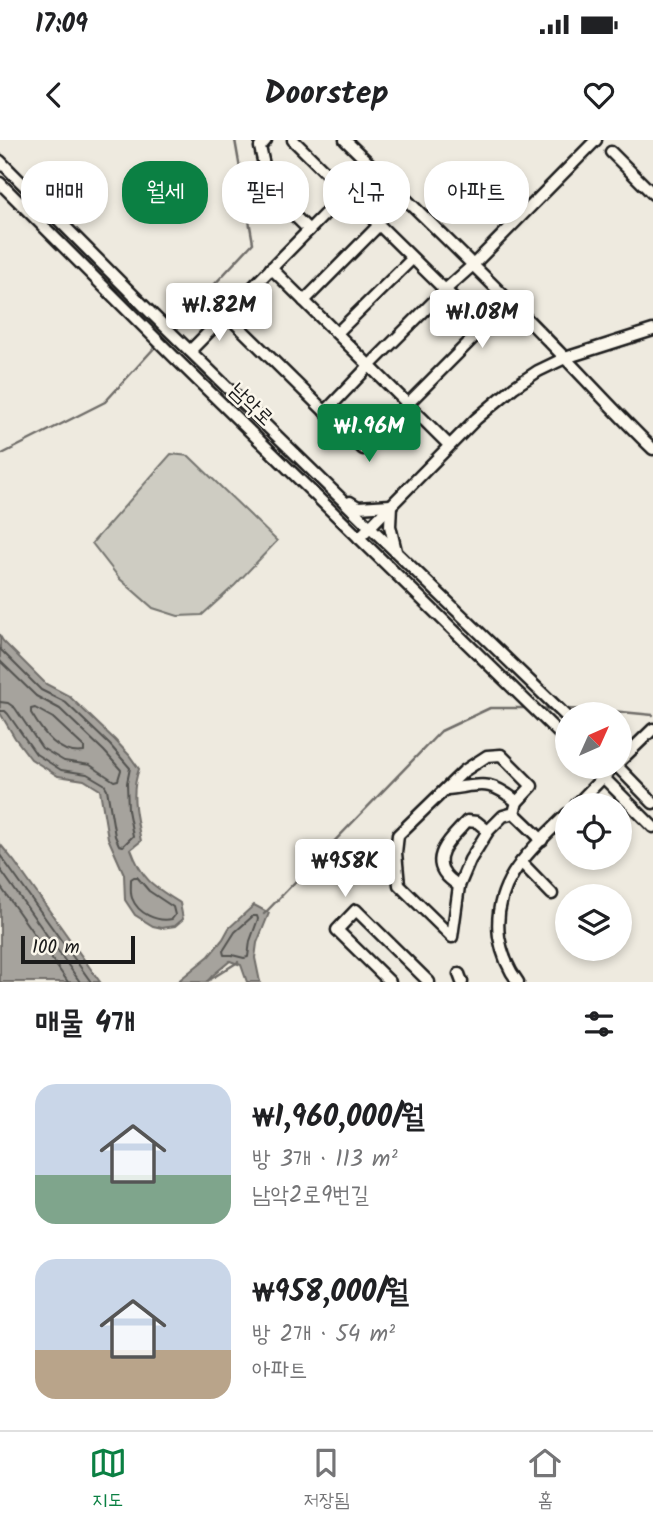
<!DOCTYPE html>
<html lang="ko">
<meta charset="utf-8">
<style>
:root{--surface:#fff;--page:#f2f2f2;--text:#202124;--muted:#757577;--line:#e0e0e0;--accent:#0b8043}
body{margin:0;font-family:Kalam,"Poor Story",sans-serif;background:var(--page);color:var(--text);height:100vh;display:flex;flex-direction:column;font-size:26px;white-space:nowrap}
*{box-sizing:border-box;margin:0}
p{font-size:23px;color:var(--muted)}
.icon{flex:none;width:38px;height:38px;fill:none;stroke:currentColor;stroke-width:2;stroke-linecap:round;stroke-linejoin:round}
.map{position:relative;height:842px;overflow:hidden}
.panel{display:flex;flex-direction:column;background:var(--surface);flex:1}
.panel>*{flex:none}
.guide{position:absolute;left:21px;top:21px;width:612px;height:63px;display:flex;gap:14px}
.needle{width:46px;rotate:45deg}
.tools{position:absolute;left:555px;top:562px;display:grid;gap:14px}
.tools a{display:grid;place-items:center;width:77px;height:77px;border-radius:50%;background:var(--surface);box-shadow:0 4px 10px #0003;font-size:35px}
.scale{position:absolute;left:21px;bottom:18px;width:114px;box-sizing:border-box;padding-left:7px;border:4px solid #1c1c1c;border-top:0;font-size:19px;line-height:24px;white-space:nowrap;color:#1c1c1c;-webkit-text-stroke:5px #fbf7ec;paint-order:stroke}
.price{position:absolute;translate:-50% -60px;padding:0 16px;border-radius:7px;background:#fff;color:#222;font-size:23px;line-height:46px;filter:drop-shadow(0 2px 4px #0008)}
.price::after{content:'';position:absolute;left:50%;top:42px;width:21px;height:16px;margin-left:-10px;background:inherit;clip-path:polygon(0 0,100% 0,50% 100%)}
.price.selected{background:var(--accent);color:#fff}
ul{padding:0;list-style:none}
li{display:flex;align-items:center;gap:21px;height:175px;padding:0 35px}
li span{display:grid;place-items:center;flex:none;width:196px;height:140px;border-radius:21px;color:#555}
li>.icon{margin-inline-start:auto}
span .icon{width:84px;height:84px;fill:#fffc;stroke-width:1}
li b{font-size:30px}
h2{display:flex;justify-content:space-between;align-items:center;height:84px;padding:0 35px;font-size:30px}
.chip{padding:0 24px;border-radius:28px;background:var(--surface);box-shadow:0 4px 10px #0003;font-size:24px;line-height:63px}
.chip.selected{background:var(--accent);color:#fff}
.status{display:flex;justify-content:space-between;align-items:center;height:49px;padding:0 35px;background:var(--surface);direction:ltr}
.status svg{height:19px;fill:currentColor}
header{display:flex;justify-content:space-between;align-items:center;height:91px;padding:0 35px;background:var(--surface);font-size:32px;font-weight:700}
.tab-bar{display:flex;justify-content:space-around;align-items:center;height:98px;border-top:2px solid var(--line);background:var(--surface);font-size:19px;color:var(--muted)}
.tab-bar a{display:grid;justify-items:center;gap:4px}
.tab-bar .selected{color:var(--accent)}
.map>svg:first-child{display:block}
</style>
<div class="status"><b>17:09</b><svg viewBox="0 0 49 12"><path d="M0 12V9h3v3zM5 12V6h3v6zM10 12V3h3v9zM15 12V0h3v12zM26 1h20v11H26zM47 4h2v5h-2z"/></svg></div>
<header><svg class="icon" aria-label="back" viewBox="0 0 24 24"><path d="M15 5l-7 7 7 7"/></svg>Doorstep<svg class="icon" aria-label="heart" viewBox="0 0 24 24"><path d="M12 20l-8-8c-3-5 5-10 8-4 3-6 11-1 8 4z"/></svg></header>
<div class="map">
<svg width="653" height="842" viewBox="0 0 653 842">
<rect width="100%" height="100%" fill="#eeeadf"/>
<filter id="ink" filterUnits="userSpaceOnUse"><feTurbulence type="fractalNoise" baseFrequency=".0143" numOctaves="2"/><feDisplacementMap in="SourceGraphic" scale="14" xChannelSelector="R" yChannelSelector="G"/><feConvolveMatrix kernelMatrix="1 2 1 2 8 2 1 2 1" color-interpolation-filters="sRGB"/></filter>
<g filter="url(#ink)">
<!-- green -->
<polygon fill="#ceccc2" stroke="#75746f" stroke-width="2" points="171,314 189,316 277,401 235,445 202,475 178,476 153,468 120,439 92,403"/>
<!-- water -->
<g fill="#a6a39d" stroke="#6f6d69" stroke-width="2">
<path d="M0,496L3,501L46,544L69,556L115,600L129,615L139,629C130,653 136,676 141,701L131,709C142,740 153,746 180,763L183,779L175,786L162,788L153,786L135,775L125,760L124,734L108,698L100,650L84,640L58,636L31,619L15,598L0,573Z"/>
<polygon points="0,704 14,721 100,842 0,842"/>
<polygon points="254,765 269,773 257,803 255,818 260,842 247,842 241,825 230,821 212,836 207,842 177,842 209,816 223,799 229,788"/>
</g>
<g fill="none" stroke-linecap="round" stroke-linejoin="round">
<!-- shore -->
<g stroke="#535250" stroke-width="2">
<polyline points="0,509 41,550 65,562 110,605 130,628 127,643 128,670 133,696 123,706 119,705 115,696 107,649 104,644 87,634 61,630 36,614 8,574 5,571 0,571"/>
<polyline points="0,521 36,556 60,569 104,611 121,630 118,640 114,641 90,625 64,621 42,608 15,568 8,563 0,562"/>
<path d="M35,568L53,578L84,607V612C59,616 43,593 31,573V569Z"/>
<polyline points="0,715 91,842"/>
<polyline points="0,729 80,842"/>
<path d="M134,737H137L149,751L173,767L175,775L172,779C157,782 138,774 132,758C130,753 131,745 131,739Z"/>
<polyline points="0,746 68,842"/>
<polygon points="253,776 257,776 258,779 250,801 248,817 244,818 232,815 224,815 223,811 235,792"/>
</g>
<!-- stream -->
<g stroke="#6f6d69" stroke-width="2.5">
<polyline points="172,190 253,103 235,0"/>
<polyline points="0,315 105,262 157,205"/>
<polyline points="538,568 552,569"/>
<polyline points="562,569 601,570 653,575"/>
<polyline points="264,774 441,591 490,568 528,568"/>
<polyline points="206,842 238,822"/>
</g>
<defs>
<g id="minor">
<polyline points="266,0 260,7 270,52 309,90"/>
<path d="M345,0C419,72 493,143 564,217C594,248 622,279 653,309"/>
<polyline points="611,12 653,54"/>
<polyline points="0,21 150,172 370,387 567,577"/>
<polyline points="0,43 175,218 567,601"/>
<polyline points="271,128 449,305"/>
<polyline points="304,161 379,85"/>
<polyline points="226,174 363,309 477,194 477,180 445,150 293,0"/>
<polyline points="337,193 412,119"/>
<polyline points="190,211 372,26"/>
<polyline points="325,272 369,226 445,150 473,125 596,0"/>
<polyline points="350,362 358,367 391,365 390,386 396,411"/>
<polyline points="359,398 476,279 514,247 538,231 565,218 653,190"/>
<polyline points="620,621 653,589"/>
<polyline points="592,626 653,687"/>
<polyline points="617,626 653,663"/>
<path d="M446,649C479,646 488,637 517,662"/>
<polyline points="576,665 614,626"/>
<polyline points="514,673 503,676 488,691 470,720 459,746 452,797 399,745 396,713 398,695 464,631 487,616 501,615 532,646 517,662 514,673 542,700"/>
<polyline points="521,722 552,754"/>
<path d="M459,746C455,743 449,739 446,735C429,715 455,695 467,681L477,682L488,691"/>
<polyline points="459,834 462,842"/>
<polyline points="390,842 337,790 356,770 429,842"/>
<path d="M518,842C508,829 502,814 499,797C492,741 531,710 567,674"/>
</g>
</defs>
<!-- minor casing -->
<use href="#minor" stroke="#1c1c1c" stroke-width="15"/>
<!-- minor -->
<use href="#minor" stroke="#fbf7ec" stroke-width="10"/>
</g>
</g>
<g text-anchor="middle" dominant-baseline="central" stroke-width="5" stroke-linejoin="round" paint-order="stroke">
<!-- street labels -->
<g font-size="21" fill="#1c1c1c" stroke="#fbf7ec">
<text transform="translate(251 265) rotate(44)">남악로</text>
</g>
</g>
</svg>
<div class="tools">
<a><svg class="needle" viewBox="-14 -14 28 28"><path d="M0-13l5 13h-10z" fill="#e53935"/><path d="M0 13l5-13h-10z" fill="#757577"/></svg></a>
<a><svg class="icon" aria-label="locate" viewBox="0 0 24 24"><circle cx="12" cy="12" r="6"/><path d="M12 2v4M12 18v4M2 12h4M18 12h4"/></svg></a>
<a><svg class="icon" aria-label="layers" viewBox="0 0 24 24"><path d="M12 4l9 5-9 5-9-5zM3 14l9 5 9-5"/></svg></a>
</div>
<div class="scale">100 m</div>
<b class="price" style="left:219px;top:203px">₩1.82M</b>
<b class="price" style="left:482px;top:210px">₩1.08M</b>
<b class="price selected" style="left:369px;top:324px">₩1.96M</b>
<b class="price" style="left:345px;top:759px">₩958K</b>
<div class="guide">
<a class="chip">매매</a>
<a class="chip selected">월세</a>
<a class="chip">필터</a>
<a class="chip">신규</a>
<a class="chip">아파트</a>
</div>
</div>
<section class="panel">
<h2>매물 4개<svg class="icon" aria-label="filters" viewBox="0 0 24 24"><path d="M4 7h16M4 17h16"/><circle cx="9" cy="7" r="2"/><circle cx="15" cy="17" r="2"/></svg></h2>
<ul>
<li><span style="background:linear-gradient(#c9d6e8 65%,#7fa58c 0)"><svg class="icon" aria-label="home" viewBox="0 0 24 24"><path d="M3 11l9-7 9 7M6 9v11h12V9"/></svg></span><div><b>₩1,960,000/월</b><p>방 3개 · 113 m²</p><p>남악2로9번길</p></div></li>
<li><span style="background:linear-gradient(#c9d6e8 65%,#b9a48a 0)"><svg class="icon" aria-label="home" viewBox="0 0 24 24"><path d="M3 11l9-7 9 7M6 9v11h12V9"/></svg></span><div><b>₩958,000/월</b><p>방 2개 · 54 m²</p><p>아파트</p></div></li>
</ul>
</section>
<nav class="tab-bar">
<a class="selected"><svg class="icon" aria-label="map" viewBox="0 0 24 24"><path d="M3 6l6-2 6 2 6-2v14l-6 2-6-2-6 2zM9 4v14M15 6v14"/></svg>지도</a>
<a><svg class="icon" aria-label="saved" viewBox="0 0 24 24"><path d="M7 4h10v16l-5-4-5 4z"/></svg>저장됨</a>
<a><svg class="icon" aria-label="home" viewBox="0 0 24 24"><path d="M3 11l9-7 9 7M6 9v11h12V9"/></svg>홈</a>
</nav>
